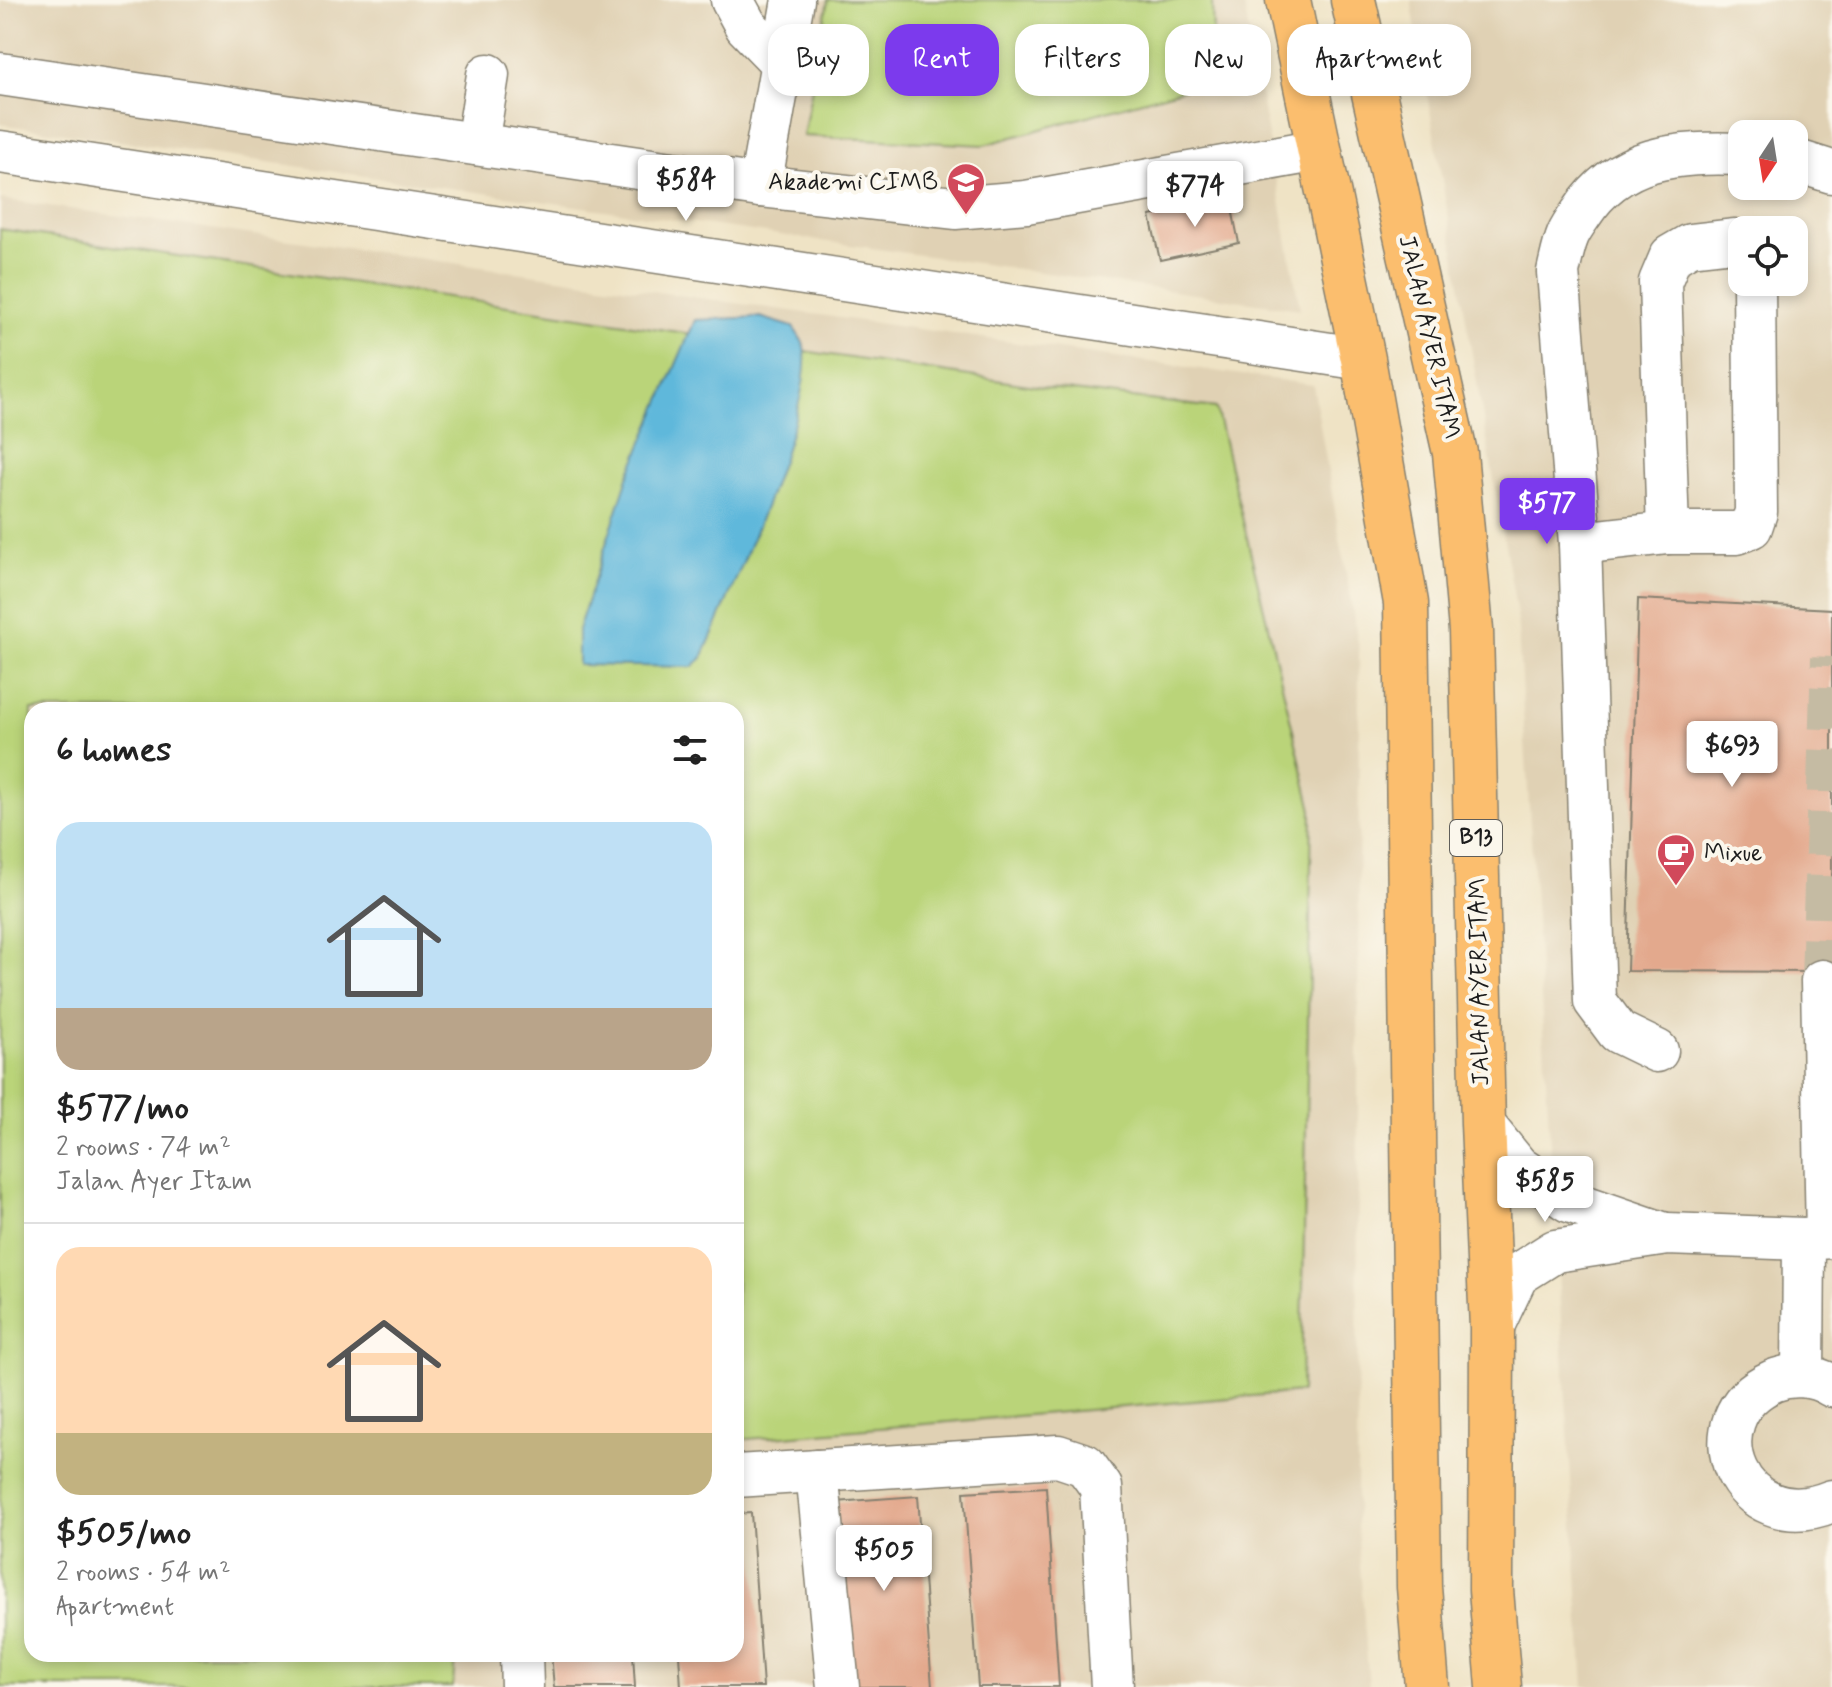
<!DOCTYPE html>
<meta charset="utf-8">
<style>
:root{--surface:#fff;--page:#f2f2f2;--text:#222;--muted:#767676;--line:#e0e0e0;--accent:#7c3aed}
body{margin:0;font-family:Mynerve,sans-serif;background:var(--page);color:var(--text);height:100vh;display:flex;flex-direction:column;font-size:30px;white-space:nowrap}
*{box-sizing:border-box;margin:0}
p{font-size:26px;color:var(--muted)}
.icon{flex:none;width:44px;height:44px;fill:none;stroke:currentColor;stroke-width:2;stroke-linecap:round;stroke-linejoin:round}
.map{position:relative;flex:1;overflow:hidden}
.panel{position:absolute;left:24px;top:702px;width:720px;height:960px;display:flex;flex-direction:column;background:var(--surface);border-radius:24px;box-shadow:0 4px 12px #0003}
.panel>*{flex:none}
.banner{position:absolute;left:768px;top:24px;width:760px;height:72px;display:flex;gap:16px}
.needle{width:52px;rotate:192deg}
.controls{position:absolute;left:1728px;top:120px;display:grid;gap:16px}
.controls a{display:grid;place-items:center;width:80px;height:80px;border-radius:16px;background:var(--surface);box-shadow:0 4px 12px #0003;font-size:40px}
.price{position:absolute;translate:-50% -68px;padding:0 18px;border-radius:8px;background:#fff;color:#222;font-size:26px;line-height:52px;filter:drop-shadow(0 2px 4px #0008)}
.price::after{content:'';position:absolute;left:50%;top:48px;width:24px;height:18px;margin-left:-12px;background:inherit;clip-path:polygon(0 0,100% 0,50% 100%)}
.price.on{background:var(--accent);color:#fff}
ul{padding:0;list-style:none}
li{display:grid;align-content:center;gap:16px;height:424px;padding:0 32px}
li+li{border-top:2px solid var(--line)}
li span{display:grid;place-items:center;height:248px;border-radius:24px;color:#555}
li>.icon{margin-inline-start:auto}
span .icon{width:144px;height:144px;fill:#fffc;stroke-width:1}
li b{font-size:34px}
h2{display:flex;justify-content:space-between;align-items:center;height:96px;padding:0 32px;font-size:34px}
.pill{padding:0 28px;border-radius:24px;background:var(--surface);box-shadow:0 4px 12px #0003;font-size:28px;line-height:72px}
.pill.on{background:var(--accent);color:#fff}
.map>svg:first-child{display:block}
</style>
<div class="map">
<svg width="1832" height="1687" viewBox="0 0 1832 1687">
<rect width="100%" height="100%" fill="#fbf7ec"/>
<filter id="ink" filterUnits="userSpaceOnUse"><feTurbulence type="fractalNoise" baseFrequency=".0125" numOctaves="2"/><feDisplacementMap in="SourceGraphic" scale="16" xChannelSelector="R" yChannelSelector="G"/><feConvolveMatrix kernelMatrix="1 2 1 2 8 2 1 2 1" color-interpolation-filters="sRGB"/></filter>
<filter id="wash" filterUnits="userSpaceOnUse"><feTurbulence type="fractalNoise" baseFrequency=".006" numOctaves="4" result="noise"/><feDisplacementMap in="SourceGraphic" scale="32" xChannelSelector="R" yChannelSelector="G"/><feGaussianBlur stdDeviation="1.8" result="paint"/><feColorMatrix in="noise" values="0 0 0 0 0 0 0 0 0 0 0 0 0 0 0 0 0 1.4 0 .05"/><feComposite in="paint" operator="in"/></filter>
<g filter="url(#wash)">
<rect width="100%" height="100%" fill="#efe3c5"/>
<!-- built -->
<g fill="#e0d1b4" fill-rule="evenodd">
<polygon points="0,0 1243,0 1300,309 0,124"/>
<path d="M1411,0H1832V1687H1584L1517,614ZM1742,134H1794V186H1742ZM1742,230H1794V282H1742Z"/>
<path d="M0,199L1313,385L1359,648L1357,1525L1369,1687H0ZM32,710H736V1654H32Z"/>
</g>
<!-- green -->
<g fill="#bad479" stroke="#6b784a" stroke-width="2">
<polygon points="828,0 1212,0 1214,81 984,145 803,136"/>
<polygon points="0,229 1048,388 1216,408 1312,810 1301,1392 736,1440 736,710 32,710 32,1654 455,1654 453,1687 0,1687"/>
</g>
<!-- water -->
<path fill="#5eb8db" stroke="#3d6a7c" stroke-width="2" d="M760,317L793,327C796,332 801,338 803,343C821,395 726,602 702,658L692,667L578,665V630L628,477L695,320Z"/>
<g id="blocks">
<!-- building -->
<g fill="#e3a98d">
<polygon points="1230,199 1239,243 1160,260 1150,216"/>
<polygon points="1638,599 1832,609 1832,972 1627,971"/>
<polygon points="1046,1487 1059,1687 978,1687 964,1492"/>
<polygon points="918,1496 932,1687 850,1687 836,1502"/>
<polygon points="751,1513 763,1687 681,1687 679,1654 736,1654 736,1514"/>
<polygon points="551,1654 633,1654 635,1687 554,1687"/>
</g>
</g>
</g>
<g filter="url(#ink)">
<use href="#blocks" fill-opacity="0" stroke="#868070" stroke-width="2"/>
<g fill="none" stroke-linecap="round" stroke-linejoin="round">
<!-- minor-tunnel -->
<polyline stroke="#c5bba3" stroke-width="42" stroke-dasharray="42 21" stroke-linecap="butt" points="1822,981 1832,657"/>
<defs>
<g id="minor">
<polyline points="732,0 746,26 782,63"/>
<polyline points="0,74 760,186 955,208 1026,202 1319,150"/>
<polyline points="477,144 488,75"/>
<polyline points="0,152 1363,359"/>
<polyline points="1794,160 1832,172"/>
<polyline points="760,186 793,0"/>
<polyline points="1668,533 1660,282 1671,256 1690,245 1734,240 1742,246"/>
<polyline points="1580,543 1668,533 1737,533 1751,527 1756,512 1754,282"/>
<polyline points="1822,981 1827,1237"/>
<path d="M1657,1051L1618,1032L1595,1001L1580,543L1558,272C1561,260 1563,247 1568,235C1571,228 1576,221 1581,214C1619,155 1677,152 1742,154"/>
<polyline points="1483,1124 1518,1167 1569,1201 1662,1233"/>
<polyline points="1492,1328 1517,1275 1555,1251 1667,1234 1804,1239 1832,1237"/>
<polyline points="1803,1376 1804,1239"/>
<path d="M1832,1386C1814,1375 1792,1373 1773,1381C1690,1418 1738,1540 1832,1501"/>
<polyline points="817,1471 838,1687"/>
<polyline points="736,1476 1058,1456 1085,1465 1101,1487 1112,1687"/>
<polyline points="521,1654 522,1687"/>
</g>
<g id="major">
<polyline points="1288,0 1363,359 1406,603 1419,1587 1427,1687"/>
<polyline points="1353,0 1455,453 1471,630 1483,1124 1492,1328 1491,1590 1499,1687"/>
</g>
</defs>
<!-- minor casing -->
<use href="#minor" stroke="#868070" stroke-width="45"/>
<!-- major casing -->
<use href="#major" stroke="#868070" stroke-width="47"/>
<!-- minor -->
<use href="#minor" stroke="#fff" stroke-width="42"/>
<!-- major -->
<use href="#major" stroke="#fbbe6e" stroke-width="44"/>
</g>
</g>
<!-- icons -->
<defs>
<symbol id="university-pin" viewBox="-11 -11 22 30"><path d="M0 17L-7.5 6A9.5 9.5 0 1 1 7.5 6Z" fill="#d1495b" stroke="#fbf7ec"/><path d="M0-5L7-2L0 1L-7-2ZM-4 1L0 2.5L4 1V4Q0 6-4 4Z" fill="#fff"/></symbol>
<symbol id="cafe-pin" viewBox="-11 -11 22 30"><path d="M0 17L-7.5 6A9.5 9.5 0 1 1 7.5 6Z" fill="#d1495b" stroke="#fbf7ec"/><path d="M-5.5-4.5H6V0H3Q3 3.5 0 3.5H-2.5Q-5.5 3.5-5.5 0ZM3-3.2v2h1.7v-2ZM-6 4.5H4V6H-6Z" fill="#fff"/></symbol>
</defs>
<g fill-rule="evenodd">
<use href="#university-pin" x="944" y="160" width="44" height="60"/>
<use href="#cafe-pin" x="1654" y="831" width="44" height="60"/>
</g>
<g text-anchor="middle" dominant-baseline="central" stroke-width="8" stroke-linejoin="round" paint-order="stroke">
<!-- shield labels -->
<rect fill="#fbf7ec" stroke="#5f5e5a" stroke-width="2" x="1450" y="820" width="52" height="36" rx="6"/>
<g font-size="22" font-weight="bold" fill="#1c1c1c">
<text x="1476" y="838">B13</text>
</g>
<!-- poi labels -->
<g font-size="24" fill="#1c1c1c" stroke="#fbf7ec" text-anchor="end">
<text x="938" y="182">Akademi CIMB</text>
<text x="1704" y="853" text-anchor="start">Mixue</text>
</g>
<!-- street labels -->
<g font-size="24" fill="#1c1c1c" stroke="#fbf7ec">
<text transform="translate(1429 337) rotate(77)">JALAN AYER ITAM</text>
<text transform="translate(1480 982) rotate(-91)">JALAN AYER ITAM</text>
</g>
</g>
</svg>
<div class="controls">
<a><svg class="needle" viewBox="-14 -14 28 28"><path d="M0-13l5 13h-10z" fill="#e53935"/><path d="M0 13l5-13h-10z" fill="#767676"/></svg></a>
<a><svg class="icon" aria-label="locate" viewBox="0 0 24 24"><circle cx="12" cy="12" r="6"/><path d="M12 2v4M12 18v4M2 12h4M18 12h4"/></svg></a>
</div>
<b class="price" style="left:686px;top:223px">$584</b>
<b class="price" style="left:1195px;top:229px">$774</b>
<b class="price on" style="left:1547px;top:546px">$577</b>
<b class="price" style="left:1732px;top:789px">$693</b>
<b class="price" style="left:1545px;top:1224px">$585</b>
<b class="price" style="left:884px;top:1593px">$505</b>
<div class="banner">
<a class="pill">Buy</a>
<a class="pill on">Rent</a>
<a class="pill">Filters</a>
<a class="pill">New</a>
<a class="pill">Apartment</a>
</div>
<section class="panel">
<h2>6 homes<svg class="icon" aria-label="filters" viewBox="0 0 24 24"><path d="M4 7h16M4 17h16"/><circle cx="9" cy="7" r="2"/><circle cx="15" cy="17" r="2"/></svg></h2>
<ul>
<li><span style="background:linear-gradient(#bfe0f5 75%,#b9a48a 0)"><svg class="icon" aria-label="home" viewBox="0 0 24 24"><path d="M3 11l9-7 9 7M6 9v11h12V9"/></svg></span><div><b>$577/mo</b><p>2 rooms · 74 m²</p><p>Jalan Ayer Itam</p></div></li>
<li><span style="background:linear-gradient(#ffd9b3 75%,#c2b280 0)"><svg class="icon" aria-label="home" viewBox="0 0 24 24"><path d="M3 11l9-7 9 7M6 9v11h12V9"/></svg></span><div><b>$505/mo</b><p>2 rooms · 54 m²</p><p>Apartment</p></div></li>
</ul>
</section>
</div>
